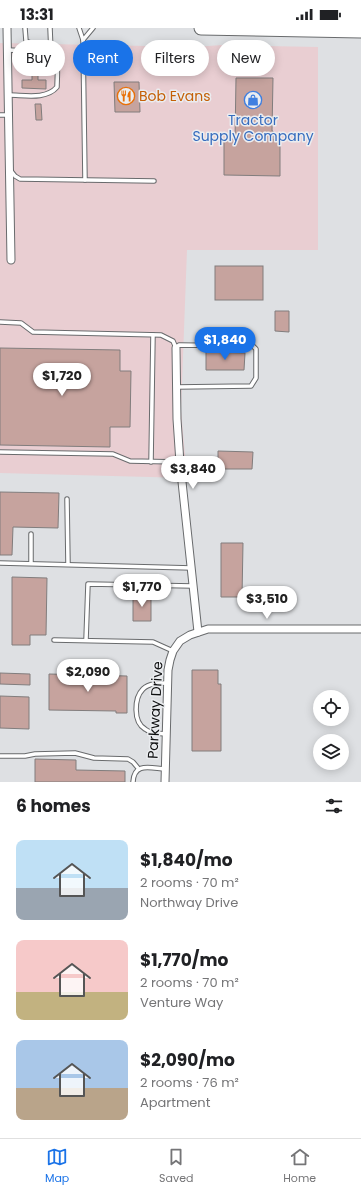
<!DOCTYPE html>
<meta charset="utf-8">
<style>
:root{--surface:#fff;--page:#f2f2f2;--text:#202124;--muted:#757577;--line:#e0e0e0;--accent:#1a73e8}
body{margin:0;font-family:Poppins,sans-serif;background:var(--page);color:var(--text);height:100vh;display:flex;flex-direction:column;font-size:15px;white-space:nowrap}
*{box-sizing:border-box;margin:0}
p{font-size:13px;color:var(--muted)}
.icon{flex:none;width:22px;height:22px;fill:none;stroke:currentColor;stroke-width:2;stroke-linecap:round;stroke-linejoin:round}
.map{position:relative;height:754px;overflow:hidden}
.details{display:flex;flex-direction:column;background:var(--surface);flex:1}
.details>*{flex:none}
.top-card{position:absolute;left:12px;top:12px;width:337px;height:36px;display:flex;gap:8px}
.tools{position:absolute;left:313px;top:662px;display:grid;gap:8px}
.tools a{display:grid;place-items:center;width:36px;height:36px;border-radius:50%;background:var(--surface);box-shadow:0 2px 10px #0003;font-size:20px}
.price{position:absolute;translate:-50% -34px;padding:0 9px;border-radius:14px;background:#fff;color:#222;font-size:13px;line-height:26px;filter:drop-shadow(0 1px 2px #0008)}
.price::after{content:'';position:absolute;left:50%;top:24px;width:12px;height:9px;margin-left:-6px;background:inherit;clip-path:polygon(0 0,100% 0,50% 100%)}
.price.on{background:var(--accent);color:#fff}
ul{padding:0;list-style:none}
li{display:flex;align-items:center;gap:12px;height:100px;padding:0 16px}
li span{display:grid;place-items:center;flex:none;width:112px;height:80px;border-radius:8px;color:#555}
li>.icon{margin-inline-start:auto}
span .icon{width:48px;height:48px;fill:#fffc;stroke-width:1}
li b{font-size:17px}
h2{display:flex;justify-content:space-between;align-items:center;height:48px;padding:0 16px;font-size:17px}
.pill{padding:0 14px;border-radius:18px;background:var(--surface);box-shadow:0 2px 10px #0003;font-size:14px;line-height:36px}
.pill.on{background:var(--accent);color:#fff}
.status{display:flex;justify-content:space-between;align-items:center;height:28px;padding:0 20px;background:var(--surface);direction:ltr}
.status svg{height:11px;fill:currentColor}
.tabs{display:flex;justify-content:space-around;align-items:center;height:56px;border-top:1px solid var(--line);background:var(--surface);font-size:11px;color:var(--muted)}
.tabs a{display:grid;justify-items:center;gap:2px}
.tabs .on{color:var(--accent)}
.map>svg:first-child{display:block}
</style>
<div class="status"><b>13:31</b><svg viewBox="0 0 49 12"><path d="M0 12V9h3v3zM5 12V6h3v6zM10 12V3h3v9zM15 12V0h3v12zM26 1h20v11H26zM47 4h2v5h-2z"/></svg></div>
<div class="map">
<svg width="361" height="754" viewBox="0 0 361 754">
<rect width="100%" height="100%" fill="#dee0e3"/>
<!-- commercial -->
<polygon fill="#e9ced2" points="0,15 195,19 222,17 318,19 318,222 187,222 181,382 187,450 0,445"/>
<!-- building -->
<g fill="#c6a39e" stroke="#817d7d">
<polygon points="20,28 51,29 51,39 38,39 38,52 46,52 46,61 22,60 22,52 32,52 32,39 20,39"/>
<polygon points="236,50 273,50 272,103 273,103 273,112 280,112 280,148 224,147 224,111 235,111"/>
<polygon points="114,54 139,54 140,84 115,84"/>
<polygon points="35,76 41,76 42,92 36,92"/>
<rect x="215" y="238" width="48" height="34"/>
<polygon points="275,283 289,283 289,304 275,303"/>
<polygon points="0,320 120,322 120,343 131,343 130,399 110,399 110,419 0,417"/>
<polygon points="206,324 245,325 244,342 206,342"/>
<polygon points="218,423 253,424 252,441 218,441"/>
<polygon points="0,464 59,465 58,500 13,499 12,527 0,527"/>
<polygon points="221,515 243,515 242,569 221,569"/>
<polygon points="12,549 47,550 46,607 30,607 30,617 12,617"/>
<polygon points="133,566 151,567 151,593 133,593"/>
<polygon points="192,642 218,642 218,656 221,656 221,723 192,723"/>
<polygon points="0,645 30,646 30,657 0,656"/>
<polygon points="49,646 127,648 127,685 116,685 116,683 49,682"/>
<polygon points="0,668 29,669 29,701 0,700"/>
<polygon points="35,731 76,732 76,742 125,743 125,754 35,754"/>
</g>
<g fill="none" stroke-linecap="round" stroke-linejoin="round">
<defs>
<g id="lane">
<polyline points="79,0 83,12 93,0"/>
<polyline points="83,12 85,152"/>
<polyline points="8,22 51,24 50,0"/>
<path d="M9,67C24,67 46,72 57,59C57,51 59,33 55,27C51,21 32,16 26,13L25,0"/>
<polyline points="0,87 9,87"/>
<polyline points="11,143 15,148 20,151 154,153"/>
<polyline points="0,294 21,295 33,304 161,307 173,313 176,320 179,317 253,318 256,321 256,350 251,358 177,359"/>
<polyline points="0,424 113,426 130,433 179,434"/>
<polyline points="151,434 153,307"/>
<polyline points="67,471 68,536"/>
<polyline points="0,535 192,540"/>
<polyline points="31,535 31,506"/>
<polyline points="54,612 153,614 173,623"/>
<polyline points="86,612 88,556 193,558"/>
<path d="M166,706C158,705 151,706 145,701C133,694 134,670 143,661C149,655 159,655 167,655"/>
<polyline points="0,728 25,728 35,726 75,725 94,730 128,731 133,734 138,740"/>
<path d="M133,754C134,734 150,740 165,741"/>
</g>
<g id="street">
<polyline points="7,0 11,232"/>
<polyline points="176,320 177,391 180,435 198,604"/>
<polyline points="165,754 168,642 170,632 173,623 180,613 190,607 208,601 361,601"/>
</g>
<polyline id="highway" points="201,0 361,3"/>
</defs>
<!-- lane casing -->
<use href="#lane" stroke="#696b6d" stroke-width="5.5"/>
<!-- street casing -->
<use href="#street" stroke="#696b6d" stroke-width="9"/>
<!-- highway casing -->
<use href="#highway" stroke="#696b6d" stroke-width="15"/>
<!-- lane -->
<use href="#lane" stroke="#fff" stroke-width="3.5"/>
<!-- street -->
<use href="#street" stroke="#fff" stroke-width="7"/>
<!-- highway -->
<use href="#highway" stroke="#fff" stroke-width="13"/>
</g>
<!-- icons -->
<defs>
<symbol id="restaurant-ring" viewBox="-11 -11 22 22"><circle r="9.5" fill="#ebedf0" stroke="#e8710a" stroke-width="1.5"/><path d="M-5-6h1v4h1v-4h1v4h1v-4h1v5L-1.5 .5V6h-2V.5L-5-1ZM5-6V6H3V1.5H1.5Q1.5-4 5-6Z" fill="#e8710a"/></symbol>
<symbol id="shop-ring" viewBox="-11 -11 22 22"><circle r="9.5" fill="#ebedf0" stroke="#3f7fe0" stroke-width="1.5"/><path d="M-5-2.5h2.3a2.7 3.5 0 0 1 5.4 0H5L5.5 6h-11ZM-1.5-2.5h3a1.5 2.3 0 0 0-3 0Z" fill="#3f7fe0"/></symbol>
</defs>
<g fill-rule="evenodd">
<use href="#restaurant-ring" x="116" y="58" width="20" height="20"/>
<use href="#shop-ring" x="243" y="62" width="20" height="20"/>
</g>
<g text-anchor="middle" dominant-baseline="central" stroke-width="3" stroke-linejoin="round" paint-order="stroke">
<!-- food labels -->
<g font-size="14" fill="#c56008" stroke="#ebedf0" text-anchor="start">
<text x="139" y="68">Bob Evans</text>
</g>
<!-- shop labels -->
<g font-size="14" fill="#366cbe" stroke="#ebedf0">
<text x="253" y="92">Tractor<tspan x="253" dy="16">Supply Company</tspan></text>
</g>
<!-- street labels -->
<g font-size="14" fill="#0e0f10" stroke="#ebedf0">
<text transform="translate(155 682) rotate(-87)">Parkway Drive</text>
</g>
</g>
</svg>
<div class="tools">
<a><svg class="icon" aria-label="locate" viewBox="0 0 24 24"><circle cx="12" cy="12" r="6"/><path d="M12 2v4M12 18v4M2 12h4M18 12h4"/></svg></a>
<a><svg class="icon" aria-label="layers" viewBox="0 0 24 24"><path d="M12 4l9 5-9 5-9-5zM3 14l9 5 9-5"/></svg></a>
</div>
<b class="price on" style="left:225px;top:333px">$1,840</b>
<b class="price" style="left:62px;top:369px">$1,720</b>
<b class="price" style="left:193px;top:462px">$3,840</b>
<b class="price" style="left:142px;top:580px">$1,770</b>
<b class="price" style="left:267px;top:592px">$3,510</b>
<b class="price" style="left:88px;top:665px">$2,090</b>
<div class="top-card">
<a class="pill">Buy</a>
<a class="pill on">Rent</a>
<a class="pill">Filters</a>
<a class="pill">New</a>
</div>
</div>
<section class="details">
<h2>6 homes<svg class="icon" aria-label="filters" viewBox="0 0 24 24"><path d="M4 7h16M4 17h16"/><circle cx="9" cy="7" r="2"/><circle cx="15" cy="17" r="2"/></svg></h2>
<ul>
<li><span style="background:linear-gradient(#bfe0f5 60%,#9aa5b1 0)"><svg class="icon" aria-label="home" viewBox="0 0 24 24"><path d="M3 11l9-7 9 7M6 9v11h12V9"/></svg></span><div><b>$1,840/mo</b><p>2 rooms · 70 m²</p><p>Northway Drive</p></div></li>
<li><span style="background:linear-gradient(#f6c9c9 65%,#c2b280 0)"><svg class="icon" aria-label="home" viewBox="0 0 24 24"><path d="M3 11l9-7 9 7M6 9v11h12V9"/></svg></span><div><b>$1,770/mo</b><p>2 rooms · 70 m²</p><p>Venture Way</p></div></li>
<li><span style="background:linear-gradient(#a9c7e8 60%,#b9a48a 0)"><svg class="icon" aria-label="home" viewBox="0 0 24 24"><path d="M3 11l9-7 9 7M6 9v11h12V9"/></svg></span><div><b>$2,090/mo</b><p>2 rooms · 76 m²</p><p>Apartment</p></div></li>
</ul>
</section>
<nav class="tabs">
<a class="on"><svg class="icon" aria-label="map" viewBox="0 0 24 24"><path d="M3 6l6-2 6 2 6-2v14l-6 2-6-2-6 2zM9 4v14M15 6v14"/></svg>Map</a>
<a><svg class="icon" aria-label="saved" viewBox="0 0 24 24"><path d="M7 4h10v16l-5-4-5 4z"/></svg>Saved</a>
<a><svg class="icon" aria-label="home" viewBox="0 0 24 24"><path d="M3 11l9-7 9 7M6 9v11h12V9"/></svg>Home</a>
</nav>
